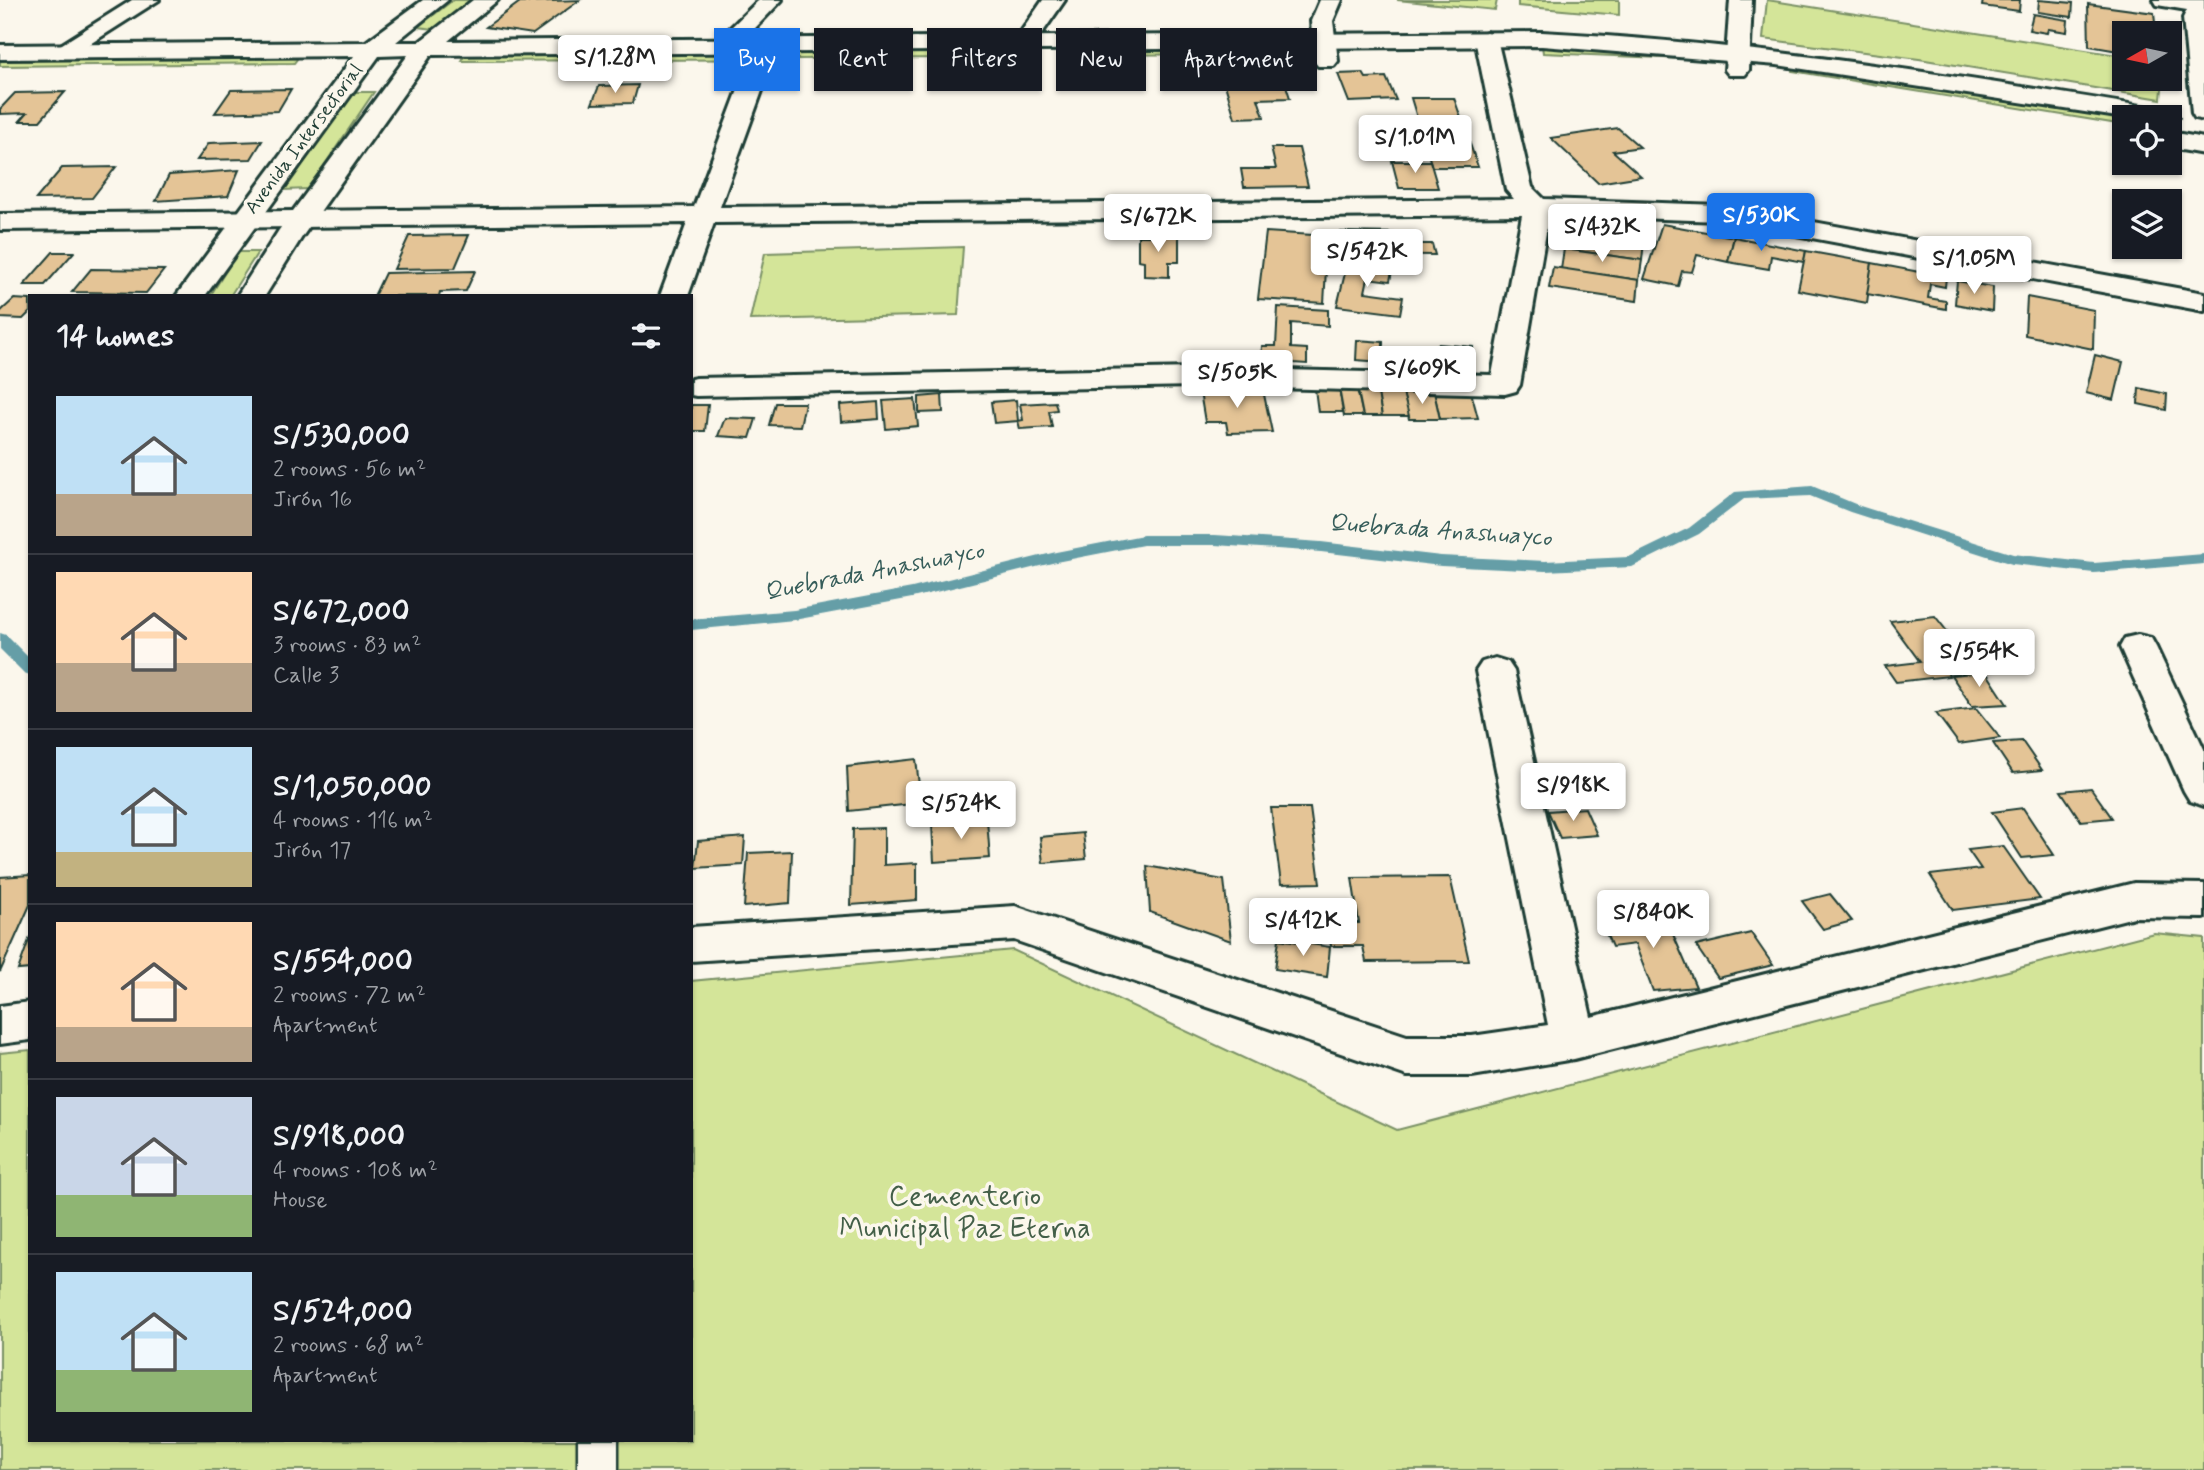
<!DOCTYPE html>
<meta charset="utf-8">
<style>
:root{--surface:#171b24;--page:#20242c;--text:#f1f3f6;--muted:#9ea1a6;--line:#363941;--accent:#1a73e8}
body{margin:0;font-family:Mynerve,sans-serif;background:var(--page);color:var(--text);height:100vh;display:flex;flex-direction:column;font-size:26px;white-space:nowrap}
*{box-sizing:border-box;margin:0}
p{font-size:23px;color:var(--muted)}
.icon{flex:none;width:38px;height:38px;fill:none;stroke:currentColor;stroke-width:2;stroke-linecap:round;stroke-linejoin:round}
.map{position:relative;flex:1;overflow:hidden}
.side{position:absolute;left:28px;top:294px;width:665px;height:1148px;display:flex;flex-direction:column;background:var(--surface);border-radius:0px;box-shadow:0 2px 5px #0004}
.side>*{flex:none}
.top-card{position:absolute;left:714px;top:28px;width:665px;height:63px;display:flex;gap:14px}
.needle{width:46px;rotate:261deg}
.tools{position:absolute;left:2112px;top:21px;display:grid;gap:14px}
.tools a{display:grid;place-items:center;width:70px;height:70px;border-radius:0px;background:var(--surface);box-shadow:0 2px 5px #0004;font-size:35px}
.price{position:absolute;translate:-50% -60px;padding:0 16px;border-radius:7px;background:#fff;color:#222;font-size:23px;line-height:46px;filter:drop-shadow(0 2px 4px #0008)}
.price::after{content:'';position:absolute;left:50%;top:42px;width:21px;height:16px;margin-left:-10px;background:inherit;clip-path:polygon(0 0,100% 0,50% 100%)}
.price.on{background:var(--accent);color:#fff}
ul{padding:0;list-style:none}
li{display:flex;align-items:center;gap:21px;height:175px;padding:0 28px}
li+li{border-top:2px solid var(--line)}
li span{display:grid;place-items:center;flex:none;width:196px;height:140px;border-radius:0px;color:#555}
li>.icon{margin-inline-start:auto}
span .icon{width:84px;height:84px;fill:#fffc;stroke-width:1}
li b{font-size:30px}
h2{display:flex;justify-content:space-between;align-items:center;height:84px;padding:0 28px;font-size:30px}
.chip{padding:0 24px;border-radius:0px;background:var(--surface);box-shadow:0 2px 5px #0004;font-size:24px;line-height:63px}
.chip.on{background:var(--accent);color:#fff}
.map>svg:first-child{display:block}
</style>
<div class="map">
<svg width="2204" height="1470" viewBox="0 0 2204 1470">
<rect width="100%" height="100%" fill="#fbf7ec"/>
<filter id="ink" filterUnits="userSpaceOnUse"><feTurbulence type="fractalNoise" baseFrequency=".0143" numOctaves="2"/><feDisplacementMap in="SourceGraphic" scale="14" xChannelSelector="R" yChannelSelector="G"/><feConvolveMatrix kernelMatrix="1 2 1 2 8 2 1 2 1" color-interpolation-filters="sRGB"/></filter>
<g filter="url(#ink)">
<!-- green -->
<g fill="#d4e599" stroke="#7a9166" stroke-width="2">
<polygon points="453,0 472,0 434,29 418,27"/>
<polygon points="1397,0 1497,0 1495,10"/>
<polygon points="1518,0 1619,0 1619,15 1518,6"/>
<polygon points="1767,0 2124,56 2124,79 2163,79 2161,99 1919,59 1763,39"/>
<polygon points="1542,46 1687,55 1686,59 1543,53"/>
<polygon points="1258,49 1258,54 1074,55 1075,51"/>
<polygon points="961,51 961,58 462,61 464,56"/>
<polygon points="298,58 294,63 0,66 0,61"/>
<polygon points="1792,66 2124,118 2124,125 1792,71"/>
<polygon points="353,92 374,92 308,189 285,190"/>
<polygon points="963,247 958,315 750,320 765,253"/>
<polygon points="238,252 258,252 230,296 210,296"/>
<polygon points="2154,933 2204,938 2204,1470 0,1470 0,1053 30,1050 30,1440 691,1440 691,981 1013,950 1397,1130"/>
</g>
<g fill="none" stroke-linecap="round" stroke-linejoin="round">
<!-- stream -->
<g fill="#659ea7" fill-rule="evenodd">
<polygon points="1812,486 1860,506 2013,554 2094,563 2204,554 2204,564 2094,573 2012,564 1850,512 1810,496 1744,499 1699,534 1632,567 1545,571 1441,566 1321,552 1215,545 1143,545 1056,562 912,598 794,620 691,630 691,619 794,610 912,588 1056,552 1143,535 1215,535 1321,542 1441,556 1545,561 1629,557 1689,528 1735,492"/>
<polygon points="0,633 6,635 30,659 30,675 24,673 0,649"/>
</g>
</g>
<!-- building -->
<g fill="#e4c496" stroke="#1f3d34" stroke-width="2">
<polygon points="580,0 533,34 486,27 520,2"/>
<polygon points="1983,0 2020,0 2019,11 1982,6"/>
<polygon points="2039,0 2073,3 2072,17 2038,12"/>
<polygon points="2088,4 2154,13 2156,33 2124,33 2124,52 2089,46"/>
<polygon points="2033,14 2068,20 2067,32 2048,29 2047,33 2029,30"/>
<polygon points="1363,73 1366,78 1386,77 1396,100 1349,102 1338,74"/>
<polygon points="1283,76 1290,98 1258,99 1264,117 1235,118 1223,78"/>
<polygon points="638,85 633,103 592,104 599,86"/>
<polygon points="291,89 278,111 215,113 231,90"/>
<polygon points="65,92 40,121 20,121 27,113 0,114 0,109 15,93"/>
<polygon points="1411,98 1454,98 1478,167 1432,167"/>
<polygon points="1618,128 1640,147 1613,151 1641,176 1598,183 1551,138"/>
<polygon points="262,141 251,159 197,160 209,143"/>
<polygon points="1271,148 1299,148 1308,186 1244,187 1241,169 1276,169"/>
<polygon points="1392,161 1430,161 1438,188 1399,188"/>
<polygon points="116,167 92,198 36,199 62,168"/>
<polygon points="239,170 228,196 156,201 169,175"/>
<polygon points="1569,219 1624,226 1624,221 1646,223 1642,260 1564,249"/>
<polygon points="1662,224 1734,237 1728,262 1697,255 1692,272 1682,271 1678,286 1644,279"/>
<polygon points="1266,232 1328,236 1324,303 1258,299"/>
<polygon points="1341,232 1397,233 1399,244 1432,244 1435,255 1344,254"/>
<polygon points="469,235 455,268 394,269 409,236"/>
<polygon points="1138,236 1179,236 1179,262 1169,262 1169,277 1144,276 1144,261 1138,260"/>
<polygon points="1734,237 1806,251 1804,262 1771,256 1769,269 1728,262"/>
<polygon points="1564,249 1642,260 1639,280 1561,269"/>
<polygon points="1806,251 1872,263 1867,303 1798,290"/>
<polygon points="53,252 74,252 45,285 24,285"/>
<polygon points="1348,261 1393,266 1390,281 1368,278 1365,292 1403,297 1400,314 1337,306"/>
<polygon points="1872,263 1946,277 1945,287 1930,284 1928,298 1946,301 1946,309 1867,294"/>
<polygon points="1553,267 1639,280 1637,301 1549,288"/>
<polygon points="91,269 164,270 146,293 72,292"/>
<polygon points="475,271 466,291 440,292 439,296 374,296 385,273"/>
<polygon points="1957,281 1993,287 1992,311 1955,304"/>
<polygon points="2027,297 2094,310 2093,349 2025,335"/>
<polygon points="14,299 30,300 30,312 23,319 0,318 0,312"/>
<polygon points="1278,307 1328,310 1328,326 1291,323 1291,348 1307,349 1307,364 1261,361 1262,346 1276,346"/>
<polygon points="1357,340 1383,342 1383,362 1356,360"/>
<polygon points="1438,344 1473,347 1472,372 1436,368"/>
<polygon points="2095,355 2123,362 2114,400 2086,393"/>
<polygon points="1339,388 1343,412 1318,412 1315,389"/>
<polygon points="1339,388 1357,389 1363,416 1344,416"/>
<polygon points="2139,388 2167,394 2166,410 2138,404"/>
<polygon points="1263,390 1272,432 1228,433 1226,422 1205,422 1200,392"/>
<polygon points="1358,391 1378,391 1382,416 1363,416"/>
<polygon points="1434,392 1471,392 1478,418 1440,419"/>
<polygon points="1434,392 1440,419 1409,419 1403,393"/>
<polygon points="1378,393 1403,393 1409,416 1382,416"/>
<polygon points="942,395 943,412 919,413 919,397"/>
<polygon points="915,399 918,426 886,429 883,401"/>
<polygon points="1016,400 1018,421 994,423 991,402"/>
<polygon points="878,402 879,419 841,422 840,405"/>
<polygon points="1055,402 1057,410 1049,411 1052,427 1020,429 1018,421 1023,420 1020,404"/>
<polygon points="775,403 805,403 800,426 769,425"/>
<polygon points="691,405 708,405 705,431 691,431"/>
<polygon points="725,418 756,419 750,438 718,436"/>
<polygon points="1935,616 1957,644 1930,646 1935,654 1960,652 1972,668 1947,671 1949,676 1896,682 1885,666 1920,662 1890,621"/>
<polygon points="1986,672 2007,704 1972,706 1951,675"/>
<polygon points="1976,708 2000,738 1959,744 1936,713"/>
<polygon points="2022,741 2042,770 2013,773 1993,743"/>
<polygon points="916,759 921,803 849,811 847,767"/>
<polygon points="2091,788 2112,818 2081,821 2061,791"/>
<polygon points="1271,808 1310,808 1320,883 1281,884"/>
<polygon points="1585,808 1597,835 1560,838 1548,811"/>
<polygon points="2023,808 2054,855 2022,858 1992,812"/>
<polygon points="987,820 990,858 934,862 932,824"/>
<polygon points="884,828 884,865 917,863 917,900 851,905 853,829"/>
<polygon points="1083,833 1086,859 1043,863 1040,837"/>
<polygon points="745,837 743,865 695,868 698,841"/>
<polygon points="2003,846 2040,899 1953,910 1930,875 1981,869 1968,850"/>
<polygon points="792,851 790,903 744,907 748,853"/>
<polygon points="1147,866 1224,880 1231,941 1150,912"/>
<polygon points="30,875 30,905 0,972 0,877"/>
<polygon points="1450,877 1469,961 1366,962 1363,946 1331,946 1327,923 1359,923 1352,878"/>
<polygon points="1830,894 1852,921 1823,929 1802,901"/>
<polygon points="1665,916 1696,987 1653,991 1635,944 1612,947 1601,922"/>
<polygon points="1751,933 1773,965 1718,978 1696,946"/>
<polygon points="30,937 30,969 18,970"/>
<polygon points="1279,939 1330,947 1327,977 1275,969"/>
</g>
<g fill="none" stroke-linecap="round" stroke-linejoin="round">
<defs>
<rect id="lane" x="578" y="1440" width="40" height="30"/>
<g id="street">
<polygon points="132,0 159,0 71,56 55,56 51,51"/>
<polygon points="759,0 782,0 734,50 718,50 714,45 718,40"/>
<polygon points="1043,0 1065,0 1036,42 1028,69 1012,69 1008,64 1014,42"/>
<polygon points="1320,0 1342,0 1333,21 1338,61 1334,66 1318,66 1314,61 1311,21"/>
<polygon points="1730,0 1752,0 1749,70 1745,75 1729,75 1725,70"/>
<polygon points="2154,0 2204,0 2204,120 2195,118 2192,113 2183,18 2187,10 2157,5"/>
<polygon points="1486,32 1497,39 1532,187 1544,199 1720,205 2204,293 2204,311 1720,221 1549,215 1520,385 1516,391 1505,394 1195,386 696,396 691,395 691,379 696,378 1195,368 1492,375 1522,215 714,223 688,296 660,296 687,223 0,230 0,214 694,207 747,66 751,61 767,61 771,66 720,207 1514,199 1506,190 1475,39"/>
<polygon points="2138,635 2151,638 2156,647 2204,749 2204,806 2190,801 2184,791 2120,647 2125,638"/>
<polygon points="1495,658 1508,662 1514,671 1591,1017 2134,883 2204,884 2204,918 2134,917 1574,1059 1472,1076 1407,1076 1014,940 691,961 691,927 1015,906 1407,1036 1472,1036 1548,1025 1476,671 1482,662"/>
<polygon points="30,1002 30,1040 0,1044 0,1006"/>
</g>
<g id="secondary">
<path d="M423,0H448L396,42H419L473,0H498L448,41L1542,32C1752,43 1959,76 2166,110L2175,112L2178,117L2170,123V117L2124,118L1777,65L1542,46L431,55L302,237L265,296H237L279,230L408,55L379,56L205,296H176L354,56L0,59V45L366,42Z"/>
<polygon points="2170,132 2204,138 2204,154 2170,148"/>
</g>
</defs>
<!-- lane casing -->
<use href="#lane" stroke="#1f3d34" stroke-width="5"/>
<!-- street casing -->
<use href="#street" stroke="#1f3d34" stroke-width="6"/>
<!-- secondary casing -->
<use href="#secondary" stroke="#1f3d34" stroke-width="6"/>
<!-- lane -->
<use href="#lane" fill="#fbf7ec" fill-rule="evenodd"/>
<!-- street -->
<use href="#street" fill="#fbf7ec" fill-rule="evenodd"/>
<!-- secondary -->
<use href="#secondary" fill="#fbf7ec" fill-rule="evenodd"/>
</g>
</g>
<g text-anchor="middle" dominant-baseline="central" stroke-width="7" stroke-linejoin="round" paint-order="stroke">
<!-- far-street labels -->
<g font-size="19" fill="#1f3d34" stroke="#fbf7ec">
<text transform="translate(304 139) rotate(-53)">Avenida Intersectorial</text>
</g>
<!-- water labels -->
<g font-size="24" font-style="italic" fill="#365d5a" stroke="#fbf7ec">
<text transform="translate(1440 531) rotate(4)">Quebrada Anashuayco</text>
<text transform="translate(874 572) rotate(-11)">Quebrada Anashuayco</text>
</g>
<!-- near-park labels -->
<g font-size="28" fill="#435f48" stroke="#fbf7ec">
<text x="965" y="1197">Cementerio<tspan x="965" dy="32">Municipal Paz Eterna</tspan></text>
</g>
</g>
</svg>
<div class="tools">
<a><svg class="needle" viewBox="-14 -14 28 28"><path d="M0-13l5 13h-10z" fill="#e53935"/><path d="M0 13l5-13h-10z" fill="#9ea1a6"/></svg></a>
<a><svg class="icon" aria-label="locate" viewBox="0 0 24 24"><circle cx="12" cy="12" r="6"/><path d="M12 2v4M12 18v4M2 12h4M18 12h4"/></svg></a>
<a><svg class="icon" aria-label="layers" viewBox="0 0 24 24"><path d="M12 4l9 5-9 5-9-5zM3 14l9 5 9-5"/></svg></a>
</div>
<b class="price" style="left:615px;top:95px">S/1.28M</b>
<b class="price" style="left:1415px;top:175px">S/1.01M</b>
<b class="price on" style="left:1761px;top:253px">S/530K</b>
<b class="price" style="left:1158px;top:254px">S/672K</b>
<b class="price" style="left:1602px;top:264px">S/432K</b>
<b class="price" style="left:1367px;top:289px">S/542K</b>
<b class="price" style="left:1974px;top:296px">S/1.05M</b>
<b class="price" style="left:1422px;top:406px">S/609K</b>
<b class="price" style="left:1237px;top:410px">S/505K</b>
<b class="price" style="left:1979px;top:689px">S/554K</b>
<b class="price" style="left:1573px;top:823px">S/918K</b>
<b class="price" style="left:961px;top:841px">S/524K</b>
<b class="price" style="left:1653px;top:950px">S/840K</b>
<b class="price" style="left:1303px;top:958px">S/412K</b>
<div class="top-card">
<a class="chip on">Buy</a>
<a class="chip">Rent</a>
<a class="chip">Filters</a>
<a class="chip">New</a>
<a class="chip">Apartment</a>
</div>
<section class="side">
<h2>14 homes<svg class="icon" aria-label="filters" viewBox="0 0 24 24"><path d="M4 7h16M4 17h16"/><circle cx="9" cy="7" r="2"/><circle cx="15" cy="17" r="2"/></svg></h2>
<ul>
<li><span style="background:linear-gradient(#bfe0f5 70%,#b9a48a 0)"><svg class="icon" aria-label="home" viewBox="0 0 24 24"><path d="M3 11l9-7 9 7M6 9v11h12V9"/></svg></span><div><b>S/530,000</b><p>2 rooms · 56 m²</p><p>Jirón 16</p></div></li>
<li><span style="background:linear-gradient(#ffd9b3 65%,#b9a48a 0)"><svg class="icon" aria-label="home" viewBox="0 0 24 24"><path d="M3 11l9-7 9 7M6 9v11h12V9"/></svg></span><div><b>S/672,000</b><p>3 rooms · 83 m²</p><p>Calle 3</p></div></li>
<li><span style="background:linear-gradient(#bfe0f5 75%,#c2b280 0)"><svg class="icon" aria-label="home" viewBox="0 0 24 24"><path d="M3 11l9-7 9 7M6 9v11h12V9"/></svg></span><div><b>S/1,050,000</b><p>4 rooms · 116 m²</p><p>Jirón 17</p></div></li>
<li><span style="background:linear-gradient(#ffd9b3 75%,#b9a48a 0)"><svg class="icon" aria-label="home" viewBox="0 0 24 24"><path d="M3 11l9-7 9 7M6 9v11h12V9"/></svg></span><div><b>S/554,000</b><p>2 rooms · 72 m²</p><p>Apartment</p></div></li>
<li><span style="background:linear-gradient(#c9d6e8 70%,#8fb573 0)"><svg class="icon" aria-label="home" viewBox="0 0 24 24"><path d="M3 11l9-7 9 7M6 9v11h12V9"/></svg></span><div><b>S/918,000</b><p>4 rooms · 108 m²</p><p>House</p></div></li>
<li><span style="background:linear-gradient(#bfe0f5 70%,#8fb573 0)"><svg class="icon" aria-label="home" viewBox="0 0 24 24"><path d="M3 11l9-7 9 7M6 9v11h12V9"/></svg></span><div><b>S/524,000</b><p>2 rooms · 68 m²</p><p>Apartment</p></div></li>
</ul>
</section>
</div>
